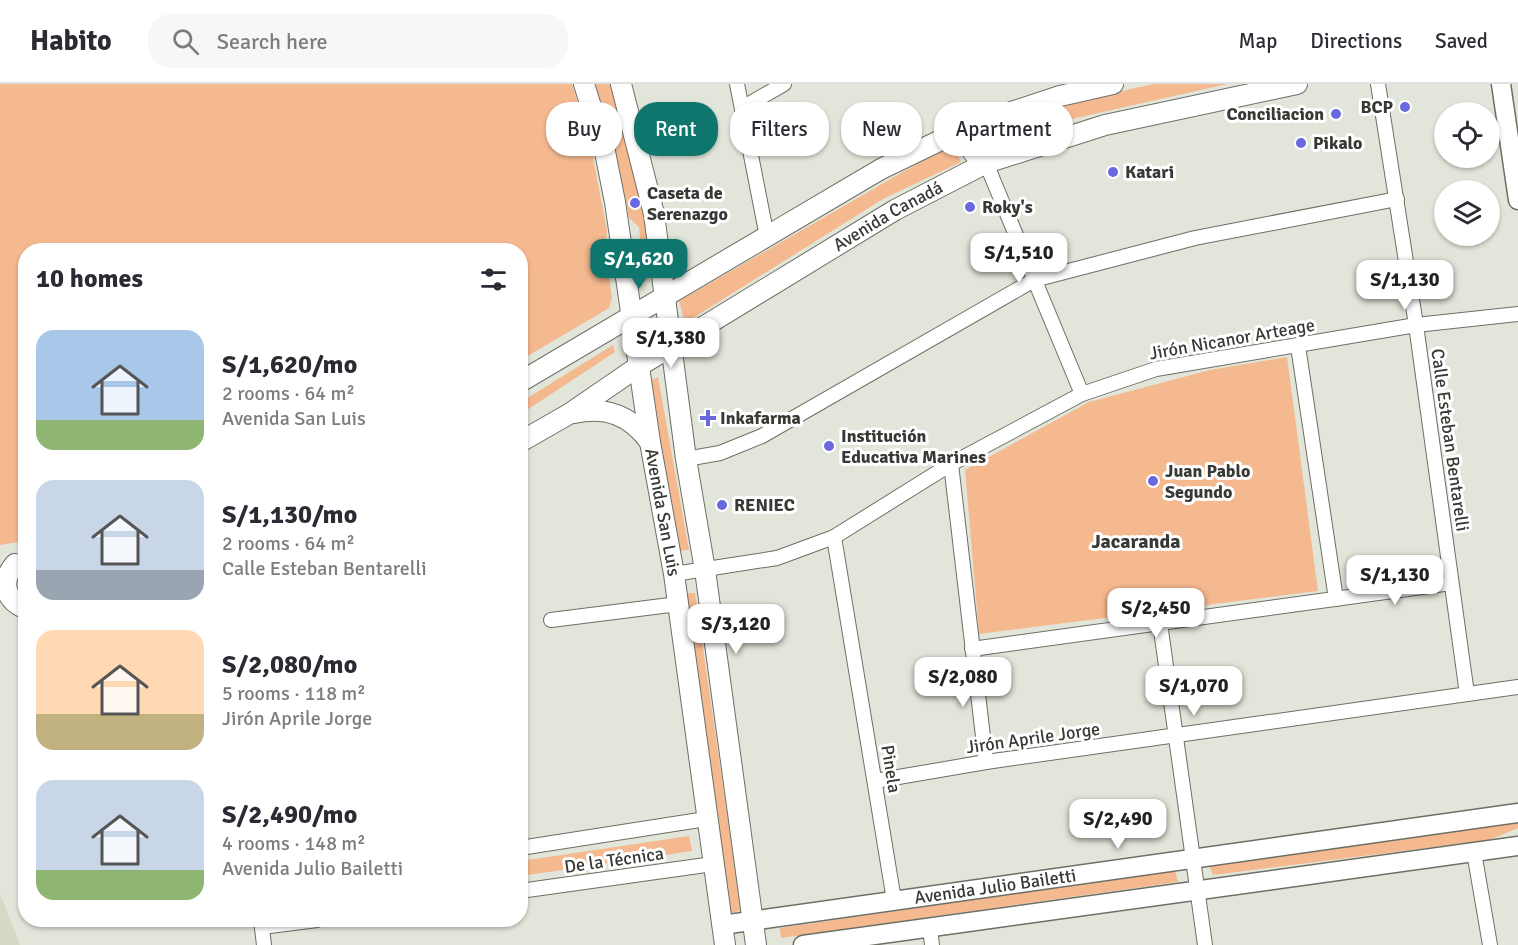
<!DOCTYPE html>
<meta charset="utf-8">
<style>
:root{--surface:#fff;--page:#f7f7f7;--text:#2b2b33;--muted:#7c7c81;--line:#e1e1e2;--accent:#0f766e}
body{margin:0;font-family:Signika,sans-serif;background:var(--page);color:var(--text);height:100vh;display:flex;flex-direction:column;font-size:22px;white-space:nowrap}
*{box-sizing:border-box;margin:0}
p{font-size:20px;color:var(--muted)}
.icon{flex:none;width:33px;height:33px;fill:none;stroke:currentColor;stroke-width:2;stroke-linecap:round;stroke-linejoin:round}
.map{position:relative;flex:1;overflow:hidden}
.panel{position:absolute;left:18px;top:159px;width:510px;height:684px;display:flex;flex-direction:column;background:var(--surface);border-radius:24px;box-shadow:0 2px 4px #0004}
.panel>*{flex:none}
.hud{position:absolute;left:546px;top:18px;width:570px;height:54px;display:flex;gap:12px}
.controls{position:absolute;left:1434px;top:18px;display:grid;gap:12px}
.controls a{display:grid;place-items:center;width:66px;height:66px;border-radius:50%;background:var(--surface);box-shadow:0 2px 4px #0004;font-size:30px}
.price{position:absolute;translate:-50% -51px;padding:0 14px;border-radius:12px;background:#fff;color:#222;font-size:20px;line-height:39px;filter:drop-shadow(0 2px 3px #0008)}
.price::after{content:'';position:absolute;left:50%;top:36px;width:18px;height:14px;margin-left:-9px;background:inherit;clip-path:polygon(0 0,100% 0,50% 100%)}
.price.selected{background:var(--accent);color:#fff}
ul{padding:0;list-style:none}
li{display:flex;align-items:center;gap:18px;height:150px;padding:0 18px}
li span{display:grid;place-items:center;flex:none;width:168px;height:120px;border-radius:18px;color:#555}
li>.icon{margin-inline-start:auto}
span .icon{width:72px;height:72px;fill:#fffc;stroke-width:1}
li b{font-size:26px}
h2{display:flex;justify-content:space-between;align-items:center;height:72px;padding:0 18px;font-size:26px}
.pill{padding:0 21px;border-radius:24px;background:var(--surface);box-shadow:0 2px 4px #0004;font-size:21px;line-height:54px}
.pill.selected{background:var(--accent);color:#fff}
header{display:flex;align-items:center;gap:36px;box-sizing:border-box;height:84px;padding:0 30px;background:var(--surface);border-bottom:2px solid var(--line)}
header strong{font-size:28px}
nav{display:flex;gap:33px;margin-inline-start:auto;font-size:21px}
.search{width:420px;height:54px;background:var(--page);display:flex;align-items:center;gap:15px;box-sizing:border-box;padding:0 21px;border-radius:24px;color:var(--muted);font-size:22px}
.map>svg:first-child{display:block}
</style>
<header>
<strong>Habito</strong>
<div class="search"><svg class="icon" aria-label="search" viewBox="0 0 24 24"><circle cx="10" cy="10" r="6"/><path d="M15 15l6 6"/></svg>Search here</div>
<nav><a>Map</a><a>Directions</a><a>Saved</a></nav>
</header>
<div class="map">
<svg width="1518" height="861" viewBox="0 0 1518 861">
<rect width="100%" height="100%" fill="#e2e5d9"/>
<!-- built -->
<polygon fill="#d5dac7" points="0,809 20,861 0,861"/>
<!-- green -->
<g fill="#f5b990">
<polygon points="0,0 572,0 591,63 607,147 605,164 612,214 609,224 521,276 520,166 26,166 25,457 0,461"/>
<polygon points="591,0 613,0 631,52 656,187 644,198 639,143 629,134 619,82"/>
<polygon points="1154,0 1227,0 1063,37 990,66 987,47 1070,18"/>
<polygon points="953,59 961,78 883,115 685,239 679,217"/>
<polygon points="613,261 615,268 521,330 521,318"/>
<polygon points="1287,273 1318,507 979,550 965,386 1089,318 1210,286"/>
<polygon points="658,293 689,466 677,467 651,296"/>
<polygon points="681,509 695,509 741,827 727,829"/>
<polygon points="1518,736 1518,744 1489,756 1213,791 1209,781"/>
<polygon points="689,752 692,767 521,792 521,777"/>
<polygon points="1175,786 1178,798 781,854 780,844"/>
</g>
<g fill="none" stroke-linecap="round" stroke-linejoin="round">
<defs>
<g id="minor">
<polyline points="737,0 767,153"/>
<polyline points="1378,0 1416,241 1467,610"/>
<polyline points="742,24 784,0"/>
<polyline points="986,79 1082,310"/>
<polyline points="1298,262 1336,515"/>
<polyline points="686,375 720,369 762,352 1034,196 1195,154 1397,115"/>
<polyline points="951,380 986,678"/>
<polyline points="834,453 894,816"/>
<polyline points="674,490 777,474 834,453 951,380 1082,310 1156,285 1416,241 1518,230"/>
<polyline points="551,536 678,520"/>
<polyline points="1160,539 1205,861"/>
<polyline points="972,565 1451,499"/>
<polyline points="875,697 986,678 1518,603"/>
<polyline points="520,764 706,735"/>
<polyline points="1474,768 1490,861"/>
<polyline points="520,807 713,780"/>
<polyline points="261,836 264,861"/>
<polyline points="262,843 317,836"/>
<polyline points="930,844 932,861"/>
</g>
<g id="tertiary">
<polyline points="1501,0 1518,116"/>
<path id="s1" d="M722,841L1518,729"/>
<polyline points="803,861 1518,762"/>
</g>
<g id="secondary">
<path id="s2" d="M584,0L605,68L615,118L650,358L674,490L725,861"/>
<polyline points="621,0 654,130 686,375 705,486 756,861"/>
<path d="M972,41C965,57 970,71 986,79"/>
<polyline points="520,298 881,85 972,41 1060,12 1113,0"/>
<path d="M574,329C606,322 630,331 650,358"/>
<path id="s3" d="M520,358L569,330L639,282L895,126L986,79L1105,41L1297,0"/>
<path d="M15,480C2,495 3,513 22,523"/>
</g>
</defs>
<!-- minor casing -->
<use href="#minor" stroke="#6d6f65" stroke-width="16"/>
<!-- tertiary casing -->
<use href="#tertiary" stroke="#6d6f65" stroke-width="21"/>
<!-- secondary casing -->
<use href="#secondary" stroke="#6d6f65" stroke-width="22"/>
<!-- minor -->
<use href="#minor" stroke="#fff" stroke-width="14"/>
<!-- tertiary -->
<use href="#tertiary" stroke="#fff" stroke-width="18"/>
<!-- secondary -->
<use href="#secondary" stroke="#fff" stroke-width="20"/>
</g>
<!-- markers -->
<g fill="#6968e1" stroke="#fff" stroke-width="2">
<circle cx="1405" cy="23" r="6"/>
<circle cx="1336" cy="30" r="6"/>
<circle cx="1301" cy="59" r="6"/>
<circle cx="1113" cy="88" r="6"/>
<circle cx="635" cy="119" r="6"/>
<circle cx="970" cy="123" r="6"/>
<path d="M705 325h6v6h6v6h-6v6h-6v-6h-6v-6h6z"/>
<circle cx="829" cy="362" r="6"/>
<circle cx="1153" cy="397" r="6"/>
<circle cx="722" cy="421" r="6"/>
</g>
<g text-anchor="middle" dominant-baseline="central" stroke-width="6" stroke-linejoin="round" paint-order="stroke">
<!-- poi labels -->
<g font-size="18" font-weight="bold" fill="#373934" stroke="#fff" text-anchor="start">
<text x="1393" y="23" text-anchor="end">BCP</text>
<text x="1324" y="30" text-anchor="end">Conciliacion</text>
<text x="1313" y="59">Pikalo</text>
<text x="1125" y="88">Katari</text>
<text x="647" y="109">Caseta de<tspan x="647" dy="21">Serenazgo</tspan></text>
<text x="982" y="123">Roky's</text>
<text x="720" y="334">Inkafarma</text>
<text x="841" y="352">Institución<tspan x="841" dy="21">Educativa Marines</tspan></text>
<text x="1165" y="387">Juan Pablo<tspan x="1165" dy="21">Segundo</tspan></text>
<text x="734" y="421">RENIEC</text>
</g>
<!-- street labels -->
<g font-size="18" fill="#373934" stroke="#fff">
<text stroke="none"><textPath href="#s3" startOffset="432">Avenida Canadá</textPath></text>
<text transform="translate(1232 255) rotate(-10)">Jirón Nicanor Arteage</text>
<text transform="translate(1450 356) rotate(82)">Calle Esteban Bentarelli</text>
<text stroke="none"><textPath href="#s2" startOffset="436">Avenida San Luis</textPath></text>
<text transform="translate(1033 654) rotate(-8)">Jirón Aprile Jorge</text>
<text transform="translate(891 685) rotate(81)">Pinela</text>
<text transform="translate(614 776) rotate(-8)">De la Técnica</text>
<text stroke="none"><textPath href="#s1" startOffset="276">Avenida Julio Bailetti</textPath></text>
</g>
<!-- neighbourhood labels -->
<g font-size="20" font-weight="bold" fill="#373934" stroke="#fff">
<text x="1136" y="457">Jacaranda</text>
</g>
</g>
</svg>
<div class="controls">
<a><svg class="icon" aria-label="locate" viewBox="0 0 24 24"><circle cx="12" cy="12" r="6"/><path d="M12 2v4M12 18v4M2 12h4M18 12h4"/></svg></a>
<a><svg class="icon" aria-label="layers" viewBox="0 0 24 24"><path d="M12 4l9 5-9 5-9-5zM3 14l9 5 9-5"/></svg></a>
</div>
<b class="price" style="left:1019px;top:200px">S/1,510</b>
<b class="price selected" style="left:639px;top:206px">S/1,620</b>
<b class="price" style="left:1405px;top:227px">S/1,130</b>
<b class="price" style="left:671px;top:285px">S/1,380</b>
<b class="price" style="left:1395px;top:522px">S/1,130</b>
<b class="price" style="left:1156px;top:555px">S/2,450</b>
<b class="price" style="left:736px;top:571px">S/3,120</b>
<b class="price" style="left:963px;top:624px">S/2,080</b>
<b class="price" style="left:1194px;top:633px">S/1,070</b>
<b class="price" style="left:1118px;top:766px">S/2,490</b>
<div class="hud">
<a class="pill">Buy</a>
<a class="pill selected">Rent</a>
<a class="pill">Filters</a>
<a class="pill">New</a>
<a class="pill">Apartment</a>
</div>
<section class="panel">
<h2>10 homes<svg class="icon" aria-label="filters" viewBox="0 0 24 24"><path d="M4 7h16M4 17h16"/><circle cx="9" cy="7" r="2"/><circle cx="15" cy="17" r="2"/></svg></h2>
<ul>
<li><span style="background:linear-gradient(#a9c7e8 75%,#8fb573 0)"><svg class="icon" aria-label="home" viewBox="0 0 24 24"><path d="M3 11l9-7 9 7M6 9v11h12V9"/></svg></span><div><b>S/1,620/mo</b><p>2 rooms · 64 m²</p><p>Avenida San Luis</p></div></li>
<li><span style="background:linear-gradient(#c9d6e8 75%,#9aa5b1 0)"><svg class="icon" aria-label="home" viewBox="0 0 24 24"><path d="M3 11l9-7 9 7M6 9v11h12V9"/></svg></span><div><b>S/1,130/mo</b><p>2 rooms · 64 m²</p><p>Calle Esteban Bentarelli</p></div></li>
<li><span style="background:linear-gradient(#ffd9b3 70%,#c2b280 0)"><svg class="icon" aria-label="home" viewBox="0 0 24 24"><path d="M3 11l9-7 9 7M6 9v11h12V9"/></svg></span><div><b>S/2,080/mo</b><p>5 rooms · 118 m²</p><p>Jirón Aprile Jorge</p></div></li>
<li><span style="background:linear-gradient(#c9d6e8 75%,#8fb573 0)"><svg class="icon" aria-label="home" viewBox="0 0 24 24"><path d="M3 11l9-7 9 7M6 9v11h12V9"/></svg></span><div><b>S/2,490/mo</b><p>4 rooms · 148 m²</p><p>Avenida Julio Bailetti</p></div></li>
</ul>
</section>
</div>
